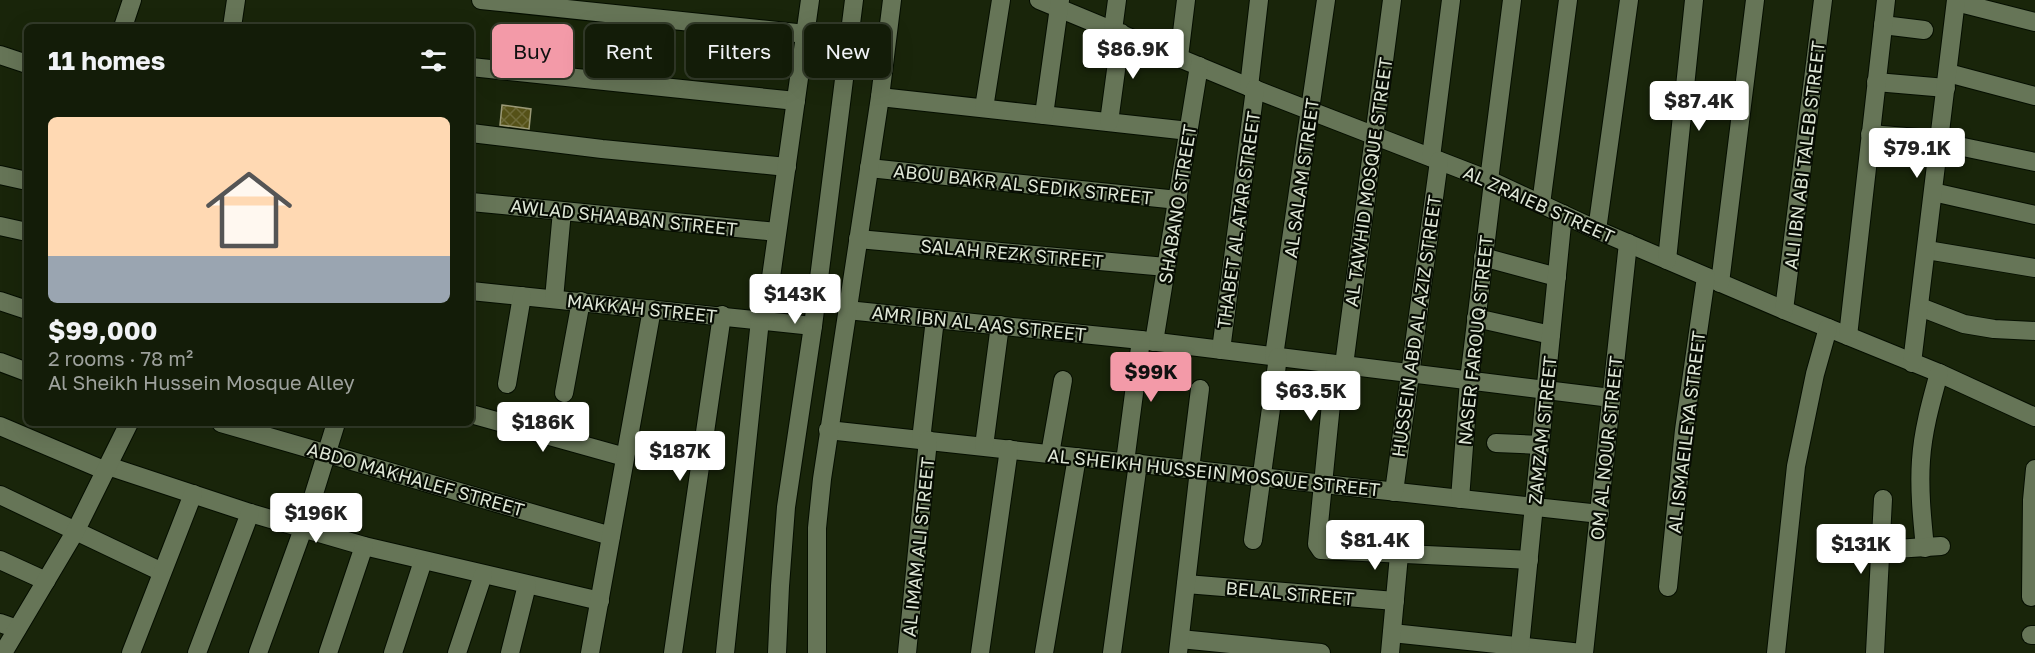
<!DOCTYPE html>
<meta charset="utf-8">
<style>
:root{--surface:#131c08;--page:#1c2512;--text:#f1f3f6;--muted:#9da19c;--line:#323a29;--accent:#f39aa8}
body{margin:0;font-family:"Golos Text",sans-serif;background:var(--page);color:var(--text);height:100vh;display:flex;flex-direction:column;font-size:22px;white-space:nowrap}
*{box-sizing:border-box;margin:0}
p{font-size:20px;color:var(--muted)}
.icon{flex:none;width:33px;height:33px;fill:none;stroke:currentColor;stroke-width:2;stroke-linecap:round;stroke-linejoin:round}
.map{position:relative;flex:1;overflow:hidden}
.panel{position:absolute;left:24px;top:24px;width:450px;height:402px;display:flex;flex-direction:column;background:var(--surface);border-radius:9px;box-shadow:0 6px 24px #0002,0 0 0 2px var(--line)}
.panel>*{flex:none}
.guide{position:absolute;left:492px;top:24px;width:570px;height:54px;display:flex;gap:12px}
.price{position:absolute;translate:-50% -51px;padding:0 14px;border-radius:6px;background:#fff;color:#222;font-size:20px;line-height:39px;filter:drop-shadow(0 2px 3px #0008)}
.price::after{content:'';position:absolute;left:50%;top:36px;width:18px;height:14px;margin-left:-9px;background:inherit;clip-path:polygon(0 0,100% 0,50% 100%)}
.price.current{background:var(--accent);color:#111}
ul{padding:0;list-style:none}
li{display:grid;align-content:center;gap:12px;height:318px;padding:0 24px}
li span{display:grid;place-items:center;height:186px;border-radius:9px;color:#555}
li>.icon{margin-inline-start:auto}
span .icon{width:108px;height:108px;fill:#fffc;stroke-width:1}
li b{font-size:26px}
h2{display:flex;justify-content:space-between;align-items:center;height:72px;padding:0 24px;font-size:26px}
.chip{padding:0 21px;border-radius:9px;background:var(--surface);box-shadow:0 6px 24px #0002,0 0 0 2px var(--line);font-size:21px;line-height:54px}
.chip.current{background:var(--accent);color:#111}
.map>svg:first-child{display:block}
</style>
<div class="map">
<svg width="2035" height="653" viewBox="0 0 2035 653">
<defs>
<pattern id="building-cross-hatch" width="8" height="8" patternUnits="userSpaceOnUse" patternTransform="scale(1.5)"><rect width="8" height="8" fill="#555117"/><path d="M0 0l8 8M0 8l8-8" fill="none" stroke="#6d6a38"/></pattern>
</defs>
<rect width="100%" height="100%" fill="#19250a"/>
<!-- building -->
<polygon fill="url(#building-cross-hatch)" stroke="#9a9976" stroke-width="1.5" points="502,105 531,109 529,129 500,125"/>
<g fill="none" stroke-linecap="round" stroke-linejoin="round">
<defs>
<g id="street">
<polyline points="481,0 806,34"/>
<polyline points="1039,0 1249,87 1489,180 1597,230 1784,310 1939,373 2035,417"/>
<polyline points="1956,2 2035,22"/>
<polyline points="1883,25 1924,30"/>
<polyline points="123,27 132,0"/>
<polyline points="232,27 236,0"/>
<polyline points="1113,30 1117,0"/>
<polyline points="0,55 27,64"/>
<polyline points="1179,57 1186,0"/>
<polyline points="471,67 796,101"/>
<polyline points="1948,73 2035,96"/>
<polyline points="1876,82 1946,88"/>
<polyline points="1249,87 1259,0"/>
<polyline points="880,97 1189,131"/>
<polyline points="984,108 1001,0"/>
<polyline points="1044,115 1060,0"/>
<polyline points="1109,122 1121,33"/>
<polyline points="471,133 602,149 787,167"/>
<polyline points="1870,134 1918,138"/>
<polyline points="1939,142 2035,162"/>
<polyline points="1431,157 1451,0"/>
<polyline points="869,168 1178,200"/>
<polyline points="1489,180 1512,0"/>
<polyline points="1933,192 2035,215"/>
<polyline points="471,202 777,232"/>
<polyline points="1541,204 1568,0"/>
<polyline points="1597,230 1629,0"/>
<polyline points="858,239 1166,267"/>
<polyline points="1927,250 2035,268"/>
<polyline points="1483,257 1557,277"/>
<polyline points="1667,260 1694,0"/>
<polyline points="1720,283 1755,0"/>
<polyline points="471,291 813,326"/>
<polyline points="554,299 562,211"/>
<polyline points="0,301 27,310"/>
<polyline points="1920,307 1964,324 1994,329 2035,331"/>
<polyline points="847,310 1141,340 1611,398"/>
<polyline points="1784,310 1823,0"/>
<polyline points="1476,318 1551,335"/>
<polyline points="765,320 810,0"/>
<polyline points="1848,336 1886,0"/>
<polyline points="1154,342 1199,66"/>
<polyline points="1221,350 1255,89"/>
<polyline points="1274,356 1326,0"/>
<polyline points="0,362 27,372"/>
<polyline points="1912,363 1956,0"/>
<polyline points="1335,364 1317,544 1321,550 1529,560"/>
<polyline points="1344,365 1392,0"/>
<polyline points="507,384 522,296"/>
<polyline points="564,393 581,301"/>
<polyline points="471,414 625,457"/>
<polyline points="221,423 611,536"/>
<polyline points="0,426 106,471"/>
<polyline points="828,430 1600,514"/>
<polyline points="921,440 935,319"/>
<polyline points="1496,443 1540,445"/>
<polyline points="984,446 1000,325"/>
<polyline points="1050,454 1063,380"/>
<polyline points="1125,462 1141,340"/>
<polyline points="108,466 250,513 364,546 600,601"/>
<polyline points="1190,469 1200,389"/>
<polyline points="1394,492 1439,161"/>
<polyline points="0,495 162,572"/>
<polyline points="1460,499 1469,380 1493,182"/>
<polyline points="1253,540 1278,357"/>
<path d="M1925,548C1922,518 1919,489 1921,460C1923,430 1931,402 1939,373"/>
<polyline points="1880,550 1941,546"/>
<polyline points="0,560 46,581"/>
<polyline points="1186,584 1395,601"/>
<polyline points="1668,587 1684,430 1706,277"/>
<polyline points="2031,597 2032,500 2035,469"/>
<polyline points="0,623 17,629"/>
<polyline points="1392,633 1582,653"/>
<polyline points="2031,635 2035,635"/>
<polyline points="1180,639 1321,653"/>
<polyline points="1520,646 1563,214"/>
<polyline points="131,653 193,494"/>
<polyline points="197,653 250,513"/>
<polyline points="258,653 303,529 336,423"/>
<polyline points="328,653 364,546"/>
<polyline points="393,653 423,561"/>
<polyline points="457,653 483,575"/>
<polyline points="510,653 527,585"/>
<polyline points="590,653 652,309"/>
<polyline points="673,653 722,315"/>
<polyline points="725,653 760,320"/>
<polyline points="907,653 928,440"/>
<polyline points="980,653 1009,449"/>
<polyline points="1044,653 1077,457"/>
<polyline points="1112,653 1138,463"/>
<polyline points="1178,653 1199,470"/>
<polyline points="1390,653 1399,555"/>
<polyline points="1584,653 1628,243"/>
<polyline points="1776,653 1796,466 1815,374 1828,328"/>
<polyline points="1875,653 1883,499"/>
</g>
<g id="secondary">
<polyline points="0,175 27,181"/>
<polyline points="0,226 27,232"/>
<polyline points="3,653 75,532 129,423"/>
<polyline points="777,653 780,586 786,507 813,326 854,0"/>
<polyline points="817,653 817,528 822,479 880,97 892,0"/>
</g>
</defs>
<!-- street casing -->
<use href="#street" stroke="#050e00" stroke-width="20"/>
<!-- secondary casing -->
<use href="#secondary" stroke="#050e00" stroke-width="20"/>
<!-- street -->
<use href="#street" stroke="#667557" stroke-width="18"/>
<!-- secondary -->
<use href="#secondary" stroke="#667557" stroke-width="18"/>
</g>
<g text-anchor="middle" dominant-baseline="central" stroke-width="4.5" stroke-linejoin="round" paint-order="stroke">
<!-- street labels -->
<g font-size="18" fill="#dee6d6" stroke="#070c03">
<text transform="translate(1804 155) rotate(-83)">ALI IBN ABI TALEB STREET</text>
<text transform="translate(1301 178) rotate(-82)">AL SALAM STREET</text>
<text transform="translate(1368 182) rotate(-82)">AL TAWHID MOSQUE STREET</text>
<text transform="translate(1023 184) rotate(6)">ABOU BAKR AL SEDIK STREET</text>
<text transform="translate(1177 204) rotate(-81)">SHABANO STREET</text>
<text transform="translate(1539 204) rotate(24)">AL ZRAIEB STREET</text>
<text transform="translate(624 217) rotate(6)">AWLAD SHAABAN STREET</text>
<text transform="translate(1238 220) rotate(-82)">THABET AL ATAR STREET</text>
<text transform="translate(1012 253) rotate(5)">SALAH REZK STREET</text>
<text transform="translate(642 308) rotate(6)">MAKKAH STREET</text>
<text transform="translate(979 323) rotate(6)">AMR IBN AL AAS STREET</text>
<text transform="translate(1416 326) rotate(-82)">HUSSEIN ABD AL AZIZ STREET</text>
<text transform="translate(1475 340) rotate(-84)">NASER FAROUQ STREET</text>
<text transform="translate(1542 430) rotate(-84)">ZAMZAM STREET</text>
<text transform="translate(1686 432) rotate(-83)">AL ISMAEILEYA STREET</text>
<text transform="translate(1606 448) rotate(-84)">OM AL NOUR STREET</text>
<text transform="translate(1214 472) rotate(6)">AL SHEIKH HUSSEIN MOSQUE STREET</text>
<text transform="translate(416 479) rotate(16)">ABDO MAKHALEF STREET</text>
<text transform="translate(918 547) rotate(-84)">AL IMAM ALI STREET</text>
<text transform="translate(1290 593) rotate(5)">BELAL STREET</text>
</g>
</g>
</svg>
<b class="price" style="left:1133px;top:80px">$86.9K</b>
<b class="price" style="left:1699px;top:132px">$87.4K</b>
<b class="price" style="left:1917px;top:179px">$79.1K</b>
<b class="price" style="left:795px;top:325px">$143K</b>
<b class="price current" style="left:1151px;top:403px">$99K</b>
<b class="price" style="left:1311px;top:422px">$63.5K</b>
<b class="price" style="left:543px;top:453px">$186K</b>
<b class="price" style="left:680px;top:482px">$187K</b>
<b class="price" style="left:316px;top:544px">$196K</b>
<b class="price" style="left:1375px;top:571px">$81.4K</b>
<b class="price" style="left:1861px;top:575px">$131K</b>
<div class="guide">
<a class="chip current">Buy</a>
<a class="chip">Rent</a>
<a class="chip">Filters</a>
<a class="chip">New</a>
</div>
<section class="panel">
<h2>11 homes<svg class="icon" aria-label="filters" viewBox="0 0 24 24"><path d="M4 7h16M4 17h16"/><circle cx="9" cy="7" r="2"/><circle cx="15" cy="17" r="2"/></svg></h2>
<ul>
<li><span style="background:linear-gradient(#ffd9b3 75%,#9aa5b1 0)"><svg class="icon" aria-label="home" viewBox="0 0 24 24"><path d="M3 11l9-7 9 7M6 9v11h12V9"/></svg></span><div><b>$99,000</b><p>2 rooms · 78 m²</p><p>Al Sheikh Hussein Mosque Alley</p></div></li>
</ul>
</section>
</div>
